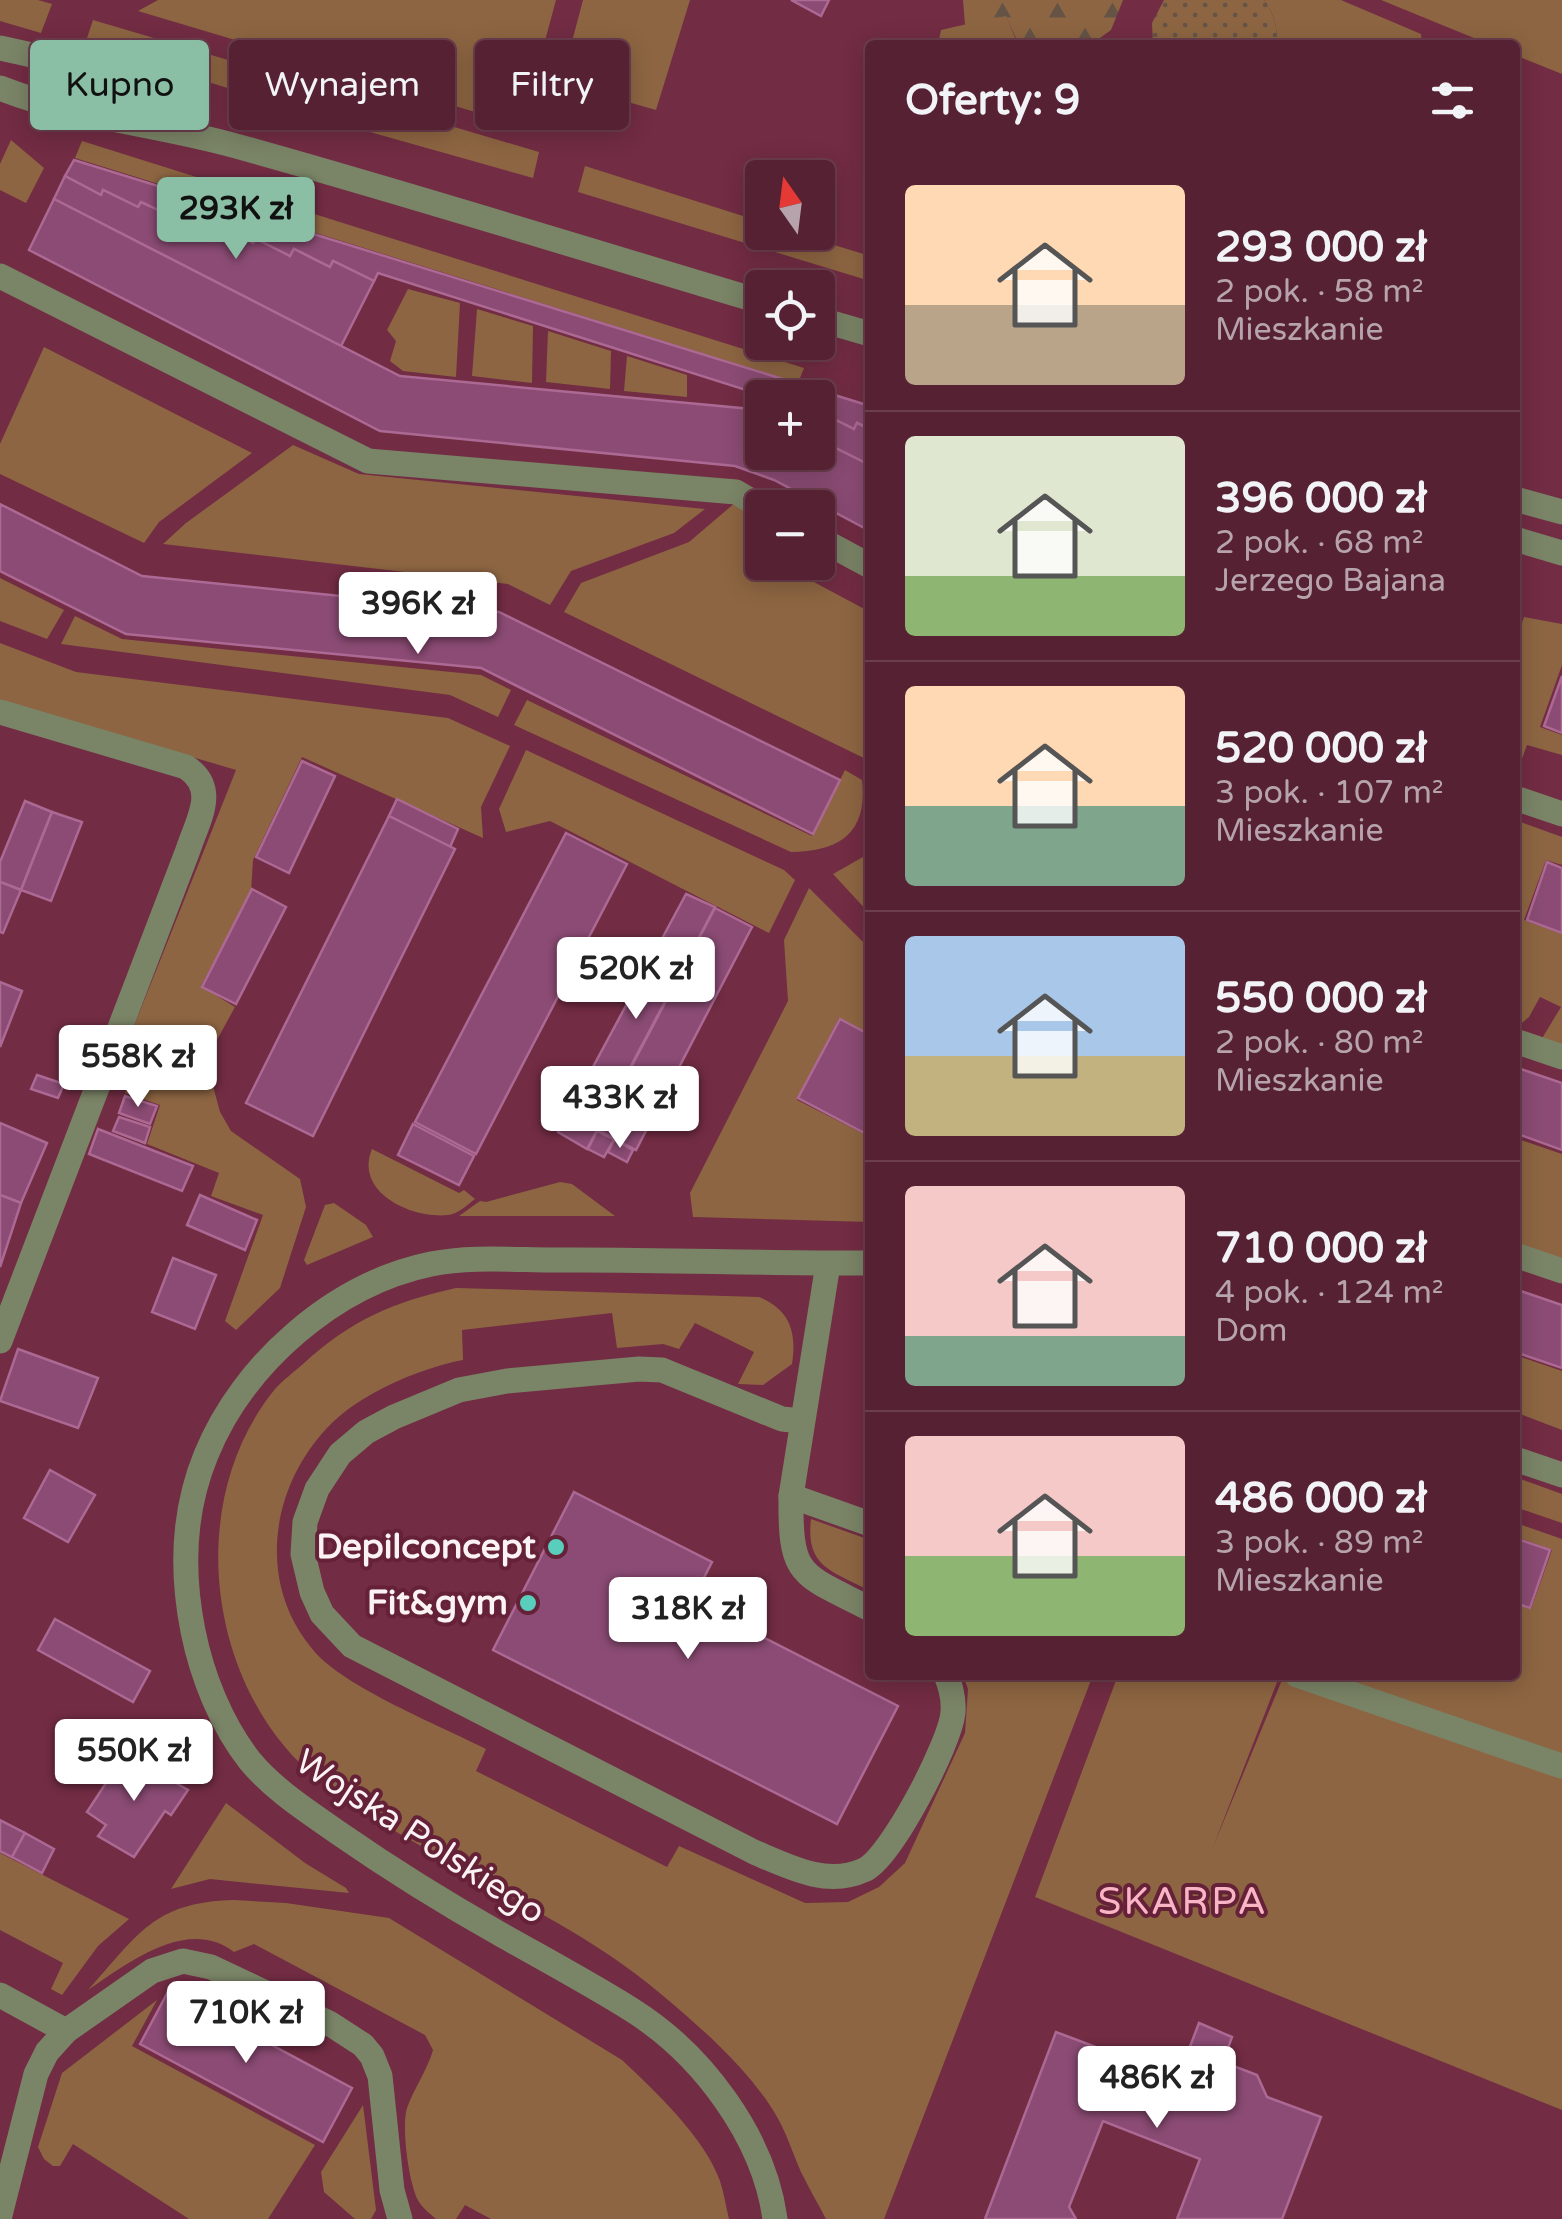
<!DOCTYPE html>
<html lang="pl">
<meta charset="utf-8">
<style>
:root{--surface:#562132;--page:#5c293a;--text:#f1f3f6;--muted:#b6a3ac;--line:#6c3e4d;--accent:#8abfa5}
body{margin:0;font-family:"Varela Round",sans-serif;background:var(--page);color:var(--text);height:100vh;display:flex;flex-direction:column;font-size:38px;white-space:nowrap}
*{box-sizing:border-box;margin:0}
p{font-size:32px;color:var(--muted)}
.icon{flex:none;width:55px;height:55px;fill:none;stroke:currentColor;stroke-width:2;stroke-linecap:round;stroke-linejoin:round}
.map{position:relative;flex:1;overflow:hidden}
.panel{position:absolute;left:865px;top:40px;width:655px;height:1640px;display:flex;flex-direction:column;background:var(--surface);border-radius:10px;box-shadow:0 5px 25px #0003,0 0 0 2px var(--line)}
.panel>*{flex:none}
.banner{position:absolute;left:30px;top:40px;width:685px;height:90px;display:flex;gap:20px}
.needle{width:65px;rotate:346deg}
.tools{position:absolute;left:745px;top:160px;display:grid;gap:20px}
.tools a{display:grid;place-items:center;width:90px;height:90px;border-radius:10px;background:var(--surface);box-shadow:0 5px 25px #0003,0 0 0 2px var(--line);font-size:50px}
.price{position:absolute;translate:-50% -85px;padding:0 22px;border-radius:10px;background:#fff;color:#222;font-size:32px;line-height:65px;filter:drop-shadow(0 2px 5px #0008)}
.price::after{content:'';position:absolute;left:50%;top:60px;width:30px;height:22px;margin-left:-15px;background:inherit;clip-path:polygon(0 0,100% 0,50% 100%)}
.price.current{background:var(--accent);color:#111}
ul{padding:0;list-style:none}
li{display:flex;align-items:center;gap:30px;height:250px;padding:0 40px}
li+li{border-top:2px solid var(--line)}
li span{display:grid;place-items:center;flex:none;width:280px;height:200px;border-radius:10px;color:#555}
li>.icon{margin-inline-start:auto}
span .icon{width:120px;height:120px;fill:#fffc;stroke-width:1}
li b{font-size:42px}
h2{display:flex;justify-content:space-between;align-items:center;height:120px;padding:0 40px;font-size:42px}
.pill{padding:0 35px;border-radius:10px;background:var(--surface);box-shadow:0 5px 25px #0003,0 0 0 2px var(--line);font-size:35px;line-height:90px}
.pill.current{background:var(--accent);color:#111}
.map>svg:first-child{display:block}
</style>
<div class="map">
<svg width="1562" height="2219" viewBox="0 0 1562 2219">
<defs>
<pattern id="forest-firs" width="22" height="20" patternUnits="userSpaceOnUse" patternTransform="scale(2.5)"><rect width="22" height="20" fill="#8d6542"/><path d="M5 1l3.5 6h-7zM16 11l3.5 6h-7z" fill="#655446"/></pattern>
<pattern id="park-dots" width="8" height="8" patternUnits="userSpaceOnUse" patternTransform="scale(2.5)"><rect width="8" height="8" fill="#8d6542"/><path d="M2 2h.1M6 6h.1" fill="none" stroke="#655446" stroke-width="1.8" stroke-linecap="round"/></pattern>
</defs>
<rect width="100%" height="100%" fill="#722c43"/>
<!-- grass -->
<g fill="#8d6542">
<polygon points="0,0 38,0 52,4 41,33 0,21"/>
<polygon points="158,0 556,0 522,126 138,11"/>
<polygon points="583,0 690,0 656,110 561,83"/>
<path d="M1264,0H1341L1421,34L1422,45H1277C1278,28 1274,14 1264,0Z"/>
<polygon points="1381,0 1562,0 1562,74 1515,55 1515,45 1491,45"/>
<polygon points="1006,15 1018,45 938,45 941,30"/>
<polygon points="93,20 539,152 533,178 370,132 85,44"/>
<polygon points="11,140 44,168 26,203 0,190 0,164"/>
<polygon points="82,141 804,368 798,383 75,158"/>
<polygon points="585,166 762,222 762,232 795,233 870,256 870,281 578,192"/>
<polygon points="408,289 460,303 456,377 403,371 390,361 396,341 387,330"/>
<polygon points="477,309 533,326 532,383 472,376"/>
<polygon points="548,331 611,351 610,389 546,382"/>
<polygon points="44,347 252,453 159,522 144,543 0,474 0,444"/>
<polygon points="627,356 687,375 687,397 624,391"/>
<polygon points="293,445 359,474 705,509 674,533 571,571 550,605 508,584 163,544 186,523"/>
<polygon points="736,502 762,516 762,562 785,563 784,566 870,612 870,761 564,612 581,583 689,542"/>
<polygon points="0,578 64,610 47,639 0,621"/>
<polygon points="75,616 122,639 481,675 511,690 498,717 450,695 61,644"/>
<polygon points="1524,617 1562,624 1562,665 1540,727 1562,735 1562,755 1527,745 1520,764 1515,763 1515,645"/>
<polygon points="0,643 76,672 448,718 510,746 481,807 483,838 302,757 253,860 251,892 201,986 235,1007 206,1060 220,1112 231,1131 300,1179 306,1207 280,1288 236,1330 225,1321 263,1215 211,1196 219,1173 147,1144 160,1105 125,1093 141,1039 134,1026 236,770 0,700"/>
<path d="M527,700L812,836L845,770L862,780C868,833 840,851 791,852L514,725Z"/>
<polygon points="526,750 784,870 795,880 769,933 550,821 506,832 499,809"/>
<polygon points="1515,820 1562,837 1562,865 1546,860 1524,920 1562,934 1562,1046 1541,1040 1561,1007 1540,997 1529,1017 1515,1029"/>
<polygon points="870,853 870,914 833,874"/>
<polygon points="809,888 870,949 870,1035 839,1018 797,1100 870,1137 870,1222 693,1217 690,1193 788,1001 784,940"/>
<polygon points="1515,1138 1562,1154 1562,1259 1515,1242"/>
<path d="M372,1149L459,1193L464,1190L475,1199C467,1205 458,1214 448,1215C411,1219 354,1192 372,1149Z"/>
<polygon points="560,1182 572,1184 615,1216 459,1216 480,1201 486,1202"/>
<polygon points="334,1203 366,1225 373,1237 307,1265 304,1260 325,1205"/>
<path d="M456,1288L759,1297C790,1310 797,1332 792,1364L763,1385L738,1384L754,1352L695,1323L679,1349L663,1344L617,1348L612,1313L462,1330L463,1360C417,1369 359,1394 327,1428C269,1490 257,1585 314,1651C344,1687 441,1726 486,1749L476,1771L667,1867L679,1846L805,1903L848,1902L879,1887L905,1863L965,1733L968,1689L963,1675H1093L884,2219H826C818,2204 809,2188 801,2172C793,2154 787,2134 777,2117C760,2087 734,2060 709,2036C677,2007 645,1979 609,1955C563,1924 513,1899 465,1871C410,1839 325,1796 285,1747C204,1650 192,1491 275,1389C283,1380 294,1372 303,1364C351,1320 393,1302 456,1288Z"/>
<polygon points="1515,1355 1562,1371 1562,1430 1515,1412"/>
<polygon points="1515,1477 1562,1494 1562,1523 1515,1507"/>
<path d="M811,1519L870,1540V1591C833,1571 805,1568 811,1519Z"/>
<polygon points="1519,1524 1562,1539 1562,2110 1035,1897 1118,1675 1279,1677 1213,1847 1284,1675 1515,1675 1515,1604 1531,1609 1552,1550 1515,1536"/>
<polygon points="226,1803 305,1863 346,1888 349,1893 210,1879 171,1889"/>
<polygon points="0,1853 129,1919 98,1946 62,1995 51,1989 63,1963 0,1930"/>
<path d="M234,1900L286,1903L389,1918L622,2060C655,2091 705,2138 720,2181C724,2193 726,2207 729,2219H491L465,2205L456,2219H436C430,2214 423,2208 419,2202C409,2186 401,2126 407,2108C414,2088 427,2071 433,2050L425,2035L254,1944L234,1952C187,1916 127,1964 88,1990C138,1935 153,1902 234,1900Z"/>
<polygon points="157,2000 132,2046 315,2145 268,2219 189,2219 73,2144 60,2166 53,2166 44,2159 38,2147 62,2073"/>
<polygon points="363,2105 376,2210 371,2219 355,2219 324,2192 321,2172"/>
</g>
<!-- forest -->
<polygon fill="url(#forest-firs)" points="963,0 1123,0 1111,30 1090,45 1019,45 1006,16 965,25"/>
<!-- park -->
<path fill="url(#park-dots)" d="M1164,0H1264C1274,14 1278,28 1277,45H1153L1152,23Z"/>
<!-- building -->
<g fill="#8b4b74" stroke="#ac6993" stroke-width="2.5">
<polygon points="791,0 829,0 821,16"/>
<polygon points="74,160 870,406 870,429 857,423 854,429 818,412 818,398 771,398 378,273 374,281 333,261 330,267 294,249 290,256 256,239 253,243 220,226 217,233 180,214 177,219 141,202 138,207 103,190 101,195 65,176"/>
<polygon points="65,176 101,195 103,190 138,207 141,202 177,219 180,214 217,233 220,226 253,243 256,239 290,256 294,249 330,267 333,261 374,281 341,346 54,199"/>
<polygon points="54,199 400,376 762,410 762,452 818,452 818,439 870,465 870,531 774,480 735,466 380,431 29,250"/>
<polygon points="824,414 854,429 857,423 870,429 870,465 818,439 818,428"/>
<polygon points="0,504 142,576 499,612 840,780 813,834 481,668 126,634 0,571"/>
<polygon points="1562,676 1562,733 1544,726"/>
<polygon points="302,761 335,776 289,873 256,857"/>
<polygon points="397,799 458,829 450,847 389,816"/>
<polygon points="25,801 52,812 21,890 0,882 0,862"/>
<polygon points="52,812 82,822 51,901 21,890"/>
<polygon points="389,816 455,849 313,1136 246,1103"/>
<polygon points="566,833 627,864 476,1154 415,1122"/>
<polygon points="1547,862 1562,868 1562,933 1527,920"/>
<polygon points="0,882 21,890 3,933 0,932"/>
<polygon points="252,889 286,907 236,1004 202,987"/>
<polygon points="686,894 715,907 587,1149 558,1132"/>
<polygon points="715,908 752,927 636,1150 598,1130"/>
<polygon points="0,982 22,991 0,1047"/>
<polygon points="840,1019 870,1035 870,1136 798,1098"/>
<polygon points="1515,1067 1562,1083 1562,1150 1515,1133"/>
<polygon points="37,1075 64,1084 58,1098 31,1089"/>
<polygon points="125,1096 157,1106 150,1124 119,1113"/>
<polygon points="119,1117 150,1127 145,1143 113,1131"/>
<polygon points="0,1123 47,1143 21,1203 0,1195"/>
<polygon points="413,1124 474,1156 459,1185 398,1155"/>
<polygon points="98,1129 193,1166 182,1191 89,1154"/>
<polygon points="597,1131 614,1139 604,1157 588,1149"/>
<polygon points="614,1140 633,1150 627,1162 608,1152"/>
<polygon points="0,1195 21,1203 0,1267"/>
<polygon points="200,1195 257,1220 245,1250 187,1225"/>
<polygon points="173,1258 216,1275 195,1329 152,1312"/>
<polygon points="1515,1289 1562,1305 1562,1368 1515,1352"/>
<polygon points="18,1349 98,1378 78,1428 0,1401"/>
<polygon points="50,1470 95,1495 68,1542 24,1518"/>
<polygon points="574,1492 712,1562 692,1601 898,1706 837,1824 493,1650"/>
<polygon points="1515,1538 1550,1550 1530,1608 1515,1603"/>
<polygon points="55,1619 150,1671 133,1702 38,1650"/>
<polygon points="125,1754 188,1790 171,1815 165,1811 134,1857 98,1836 106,1825 87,1812"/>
<polygon points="0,1820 25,1833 12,1857 0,1851"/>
<polygon points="25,1833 54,1849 42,1873 12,1857"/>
<polygon points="169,1990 352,2088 323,2142 140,2044"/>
<polygon points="1199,2023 1232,2037 1223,2062 1257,2075 1267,2097 1321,2117 1282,2219 1177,2219 1200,2159 1103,2121 1069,2207 1076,2219 985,2219 1056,2032 1178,2078"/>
</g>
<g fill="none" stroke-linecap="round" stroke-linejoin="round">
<!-- minor -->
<g stroke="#7a8466" stroke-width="25">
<polyline points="0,48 59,61 102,75 194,130"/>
<path d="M0,88C76,118 158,124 236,146C413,195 587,250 762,302"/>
<polyline points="0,276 368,461 736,492 763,508"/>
<polyline points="818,319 870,334"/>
<polyline points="1515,499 1562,512"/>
<polyline points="818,538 870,566"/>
<polyline points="1515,539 1562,553"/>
<path d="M0,712L186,767C219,789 198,819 188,850L0,1341"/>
<polyline points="1515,798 1562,814"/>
<polyline points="1515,1041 1562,1057"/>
<polyline points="1515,1255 1562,1271"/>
<polyline points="828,1264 791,1496 870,1524"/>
<path d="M802,1421L782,1419L662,1370L639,1369L507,1381L459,1390L394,1417L366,1432L340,1454L317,1489L305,1522L303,1554L312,1592L322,1614L352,1646L754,1852C789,1867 827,1887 864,1870C891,1858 951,1742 953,1712C954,1699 951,1687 946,1675"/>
<polyline points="1515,1459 1562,1475"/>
<path d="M791,1496C790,1578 800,1573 870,1609"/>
<polyline points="1297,1675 1561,1766"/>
<polyline points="0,1995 66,2031"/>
<polyline points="0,2215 36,2074 47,2052 66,2031 152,1971 183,1961 211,1967 329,2023 363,2045 372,2056 380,2076 392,2190 400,2219"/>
<path d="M775,2219C764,2137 702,2054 632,2010C589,1983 544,1959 500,1934C445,1903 392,1870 340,1834C309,1812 275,1791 250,1761C221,1724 202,1676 193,1631C181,1571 183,1511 206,1455C243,1364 334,1284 431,1264C471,1256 515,1260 556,1260C661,1259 765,1264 870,1263"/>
</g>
</g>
<!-- markers -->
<g fill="#5acebd" stroke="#652138" stroke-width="4">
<circle cx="556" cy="1547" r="10"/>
<circle cx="528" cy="1603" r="10"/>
</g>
<g text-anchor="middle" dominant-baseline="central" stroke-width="8" stroke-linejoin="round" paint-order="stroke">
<!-- poi labels -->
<g font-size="35" font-weight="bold" fill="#fbf2f4" stroke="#652138" text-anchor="end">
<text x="536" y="1547">Depilconcept</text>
<text x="508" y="1603">Fit&amp;gym</text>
</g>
<!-- street labels -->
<g font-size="35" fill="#fbf2f4" stroke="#652138">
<text transform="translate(420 1837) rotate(33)">Wojska Polskiego</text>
</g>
<!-- neighbourhood labels -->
<g font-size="38" letter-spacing="2.5" fill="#f9b5c6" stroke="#652138">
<text x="1183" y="1902">SKARPA</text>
</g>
</g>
</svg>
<div class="tools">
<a><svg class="needle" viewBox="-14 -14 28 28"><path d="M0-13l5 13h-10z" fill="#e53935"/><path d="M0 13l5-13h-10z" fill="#b6a3ac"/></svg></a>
<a><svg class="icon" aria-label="locate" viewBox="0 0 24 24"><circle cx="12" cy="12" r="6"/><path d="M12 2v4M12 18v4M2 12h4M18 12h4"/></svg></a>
<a>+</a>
<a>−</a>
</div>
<b class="price current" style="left:236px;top:262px">293K zł</b>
<b class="price" style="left:418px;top:657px">396K zł</b>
<b class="price" style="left:636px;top:1022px">520K zł</b>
<b class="price" style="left:138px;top:1110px">558K zł</b>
<b class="price" style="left:620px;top:1151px">433K zł</b>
<b class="price" style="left:688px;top:1662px">318K zł</b>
<b class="price" style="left:134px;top:1804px">550K zł</b>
<b class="price" style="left:246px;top:2066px">710K zł</b>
<b class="price" style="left:1157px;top:2131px">486K zł</b>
<div class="banner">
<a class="pill current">Kupno</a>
<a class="pill">Wynajem</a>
<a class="pill">Filtry</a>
</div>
<section class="panel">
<h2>Oferty: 9<svg class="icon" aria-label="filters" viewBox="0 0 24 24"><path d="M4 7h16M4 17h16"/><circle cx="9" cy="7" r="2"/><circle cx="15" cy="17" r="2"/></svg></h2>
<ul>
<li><span style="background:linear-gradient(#ffd9b3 60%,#b9a48a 0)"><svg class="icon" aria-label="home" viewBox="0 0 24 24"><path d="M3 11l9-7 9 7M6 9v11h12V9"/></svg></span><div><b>293 000 zł</b><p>2 pok. · 58 m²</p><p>Mieszkanie</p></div></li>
<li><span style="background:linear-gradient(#dfe7d0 70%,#8fb573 0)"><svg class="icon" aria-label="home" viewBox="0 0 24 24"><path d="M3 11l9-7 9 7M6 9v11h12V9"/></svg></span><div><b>396 000 zł</b><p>2 pok. · 68 m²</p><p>Jerzego Bajana</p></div></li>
<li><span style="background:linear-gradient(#ffd9b3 60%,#7fa58c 0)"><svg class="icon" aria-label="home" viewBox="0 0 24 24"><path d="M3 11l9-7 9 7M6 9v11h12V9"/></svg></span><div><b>520 000 zł</b><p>3 pok. · 107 m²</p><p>Mieszkanie</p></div></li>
<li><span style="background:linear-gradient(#a9c7e8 60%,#c2b280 0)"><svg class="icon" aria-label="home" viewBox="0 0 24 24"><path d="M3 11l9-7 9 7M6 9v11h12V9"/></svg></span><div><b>550 000 zł</b><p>2 pok. · 80 m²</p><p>Mieszkanie</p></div></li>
<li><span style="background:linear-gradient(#f6c9c9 75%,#7fa58c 0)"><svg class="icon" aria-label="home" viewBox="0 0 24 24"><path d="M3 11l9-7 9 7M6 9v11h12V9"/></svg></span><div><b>710 000 zł</b><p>4 pok. · 124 m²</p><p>Dom</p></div></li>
<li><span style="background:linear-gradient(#f6c9c9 60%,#8fb573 0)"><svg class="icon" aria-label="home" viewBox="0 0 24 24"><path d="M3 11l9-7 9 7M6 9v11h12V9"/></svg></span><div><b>486 000 zł</b><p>3 pok. · 89 m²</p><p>Mieszkanie</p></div></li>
</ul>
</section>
</div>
